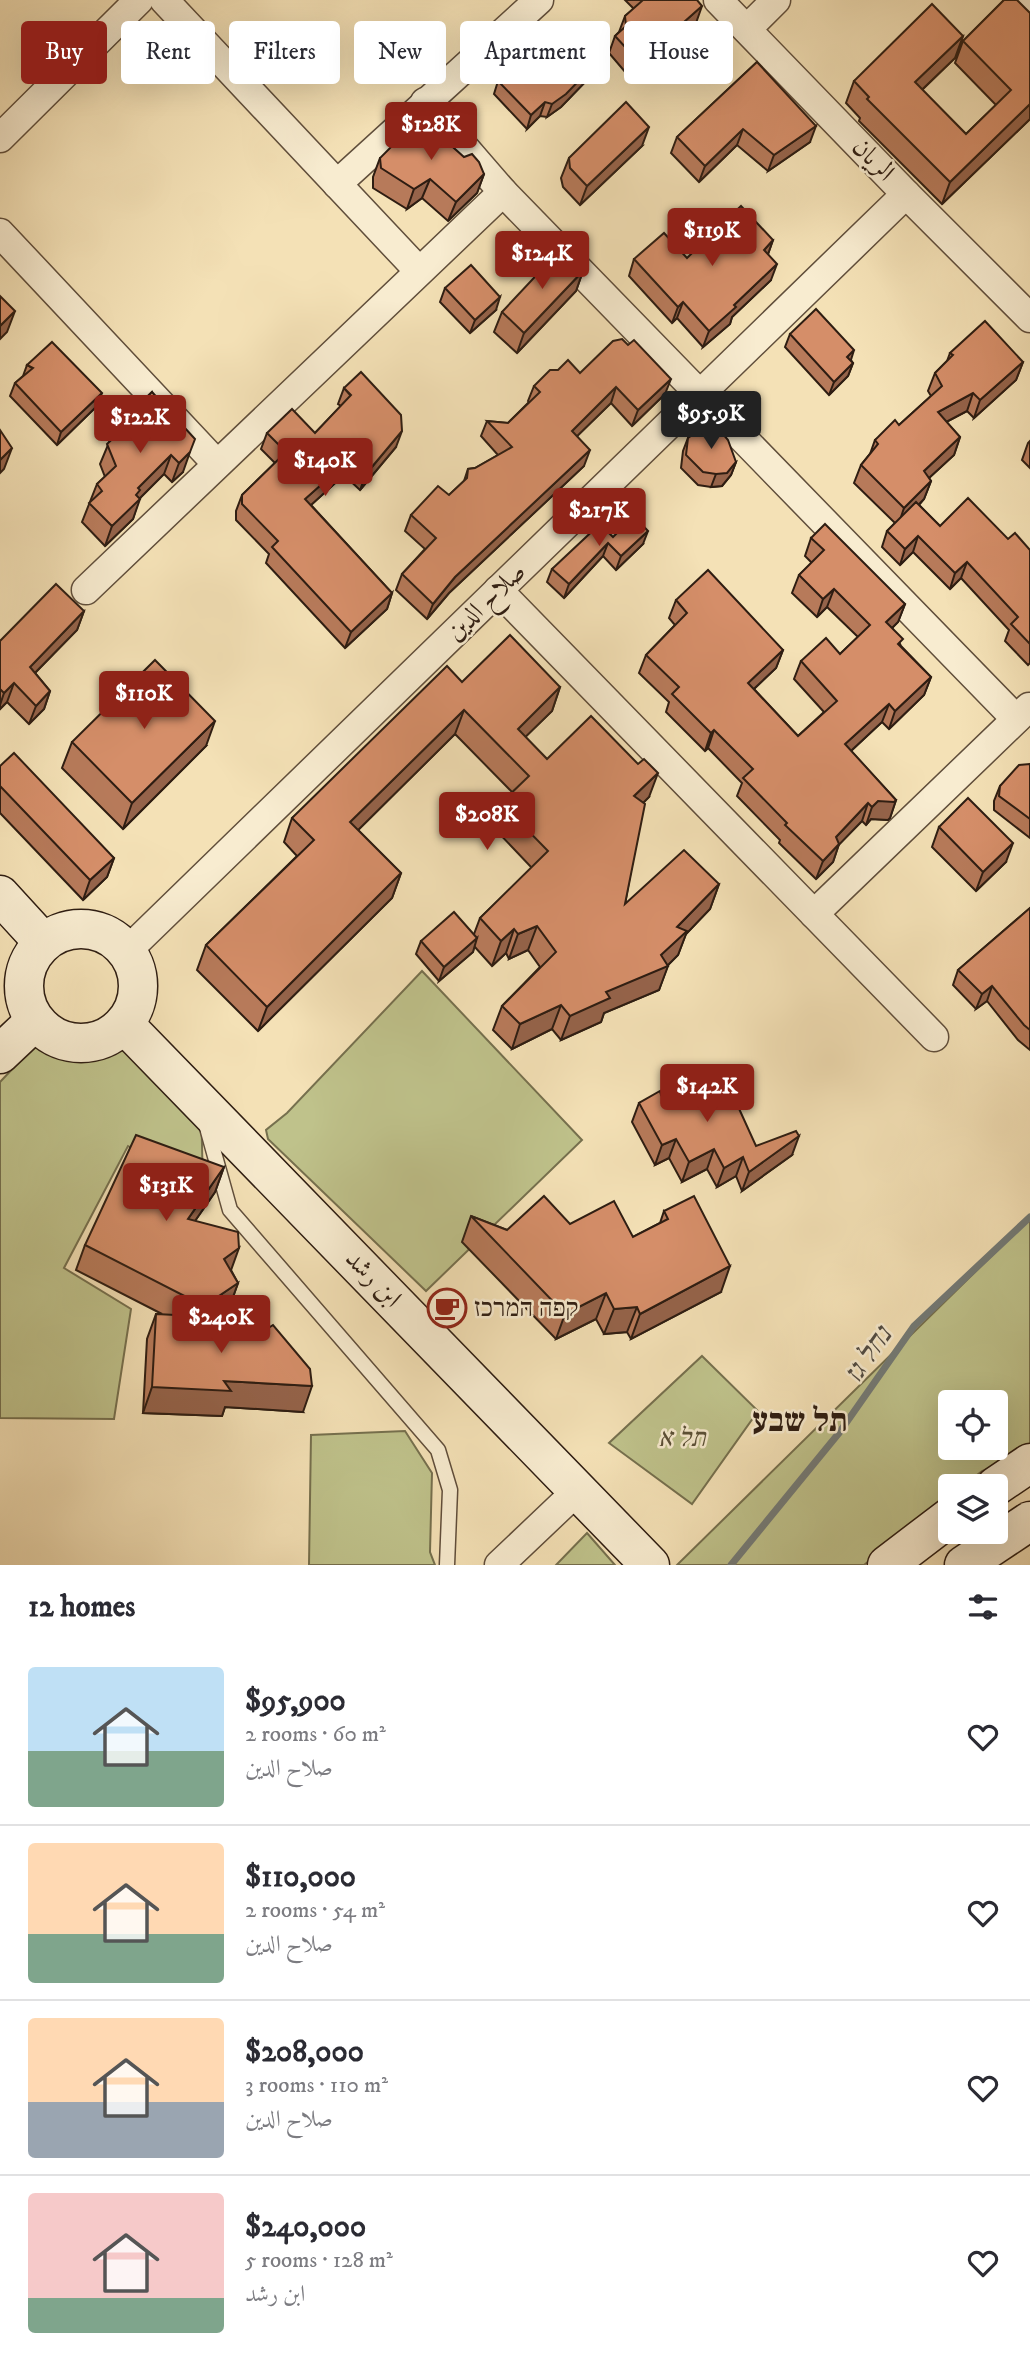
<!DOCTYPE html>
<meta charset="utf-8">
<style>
:root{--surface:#fff;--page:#f2f2f3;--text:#2b2b33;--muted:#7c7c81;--line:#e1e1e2;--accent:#8f2418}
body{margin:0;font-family:"IM FELL DW Pica",Amiri,"Frank Ruhl Libre",serif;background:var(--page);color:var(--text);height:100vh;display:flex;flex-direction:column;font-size:26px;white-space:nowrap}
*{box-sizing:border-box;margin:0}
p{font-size:23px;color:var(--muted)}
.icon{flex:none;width:38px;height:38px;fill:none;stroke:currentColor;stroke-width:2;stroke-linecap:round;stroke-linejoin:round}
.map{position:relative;height:1565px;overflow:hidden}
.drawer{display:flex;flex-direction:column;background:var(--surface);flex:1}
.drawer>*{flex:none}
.hud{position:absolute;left:21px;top:21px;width:989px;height:63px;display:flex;gap:14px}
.controls{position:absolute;left:938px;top:1390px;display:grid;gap:14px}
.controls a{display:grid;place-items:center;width:70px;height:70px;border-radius:7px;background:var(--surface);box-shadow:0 7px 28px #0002;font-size:35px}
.price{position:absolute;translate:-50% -60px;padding:0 16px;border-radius:7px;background:var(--accent);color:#fff;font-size:23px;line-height:46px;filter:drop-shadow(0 2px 4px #0008)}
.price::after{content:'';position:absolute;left:50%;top:42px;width:21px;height:16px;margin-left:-10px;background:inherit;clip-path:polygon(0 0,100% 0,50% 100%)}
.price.selected{background:#222;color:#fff}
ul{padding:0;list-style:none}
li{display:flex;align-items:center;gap:21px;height:175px;padding:0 28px}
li+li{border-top:2px solid var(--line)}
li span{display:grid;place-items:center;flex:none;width:196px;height:140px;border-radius:7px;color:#555}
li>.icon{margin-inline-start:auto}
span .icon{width:84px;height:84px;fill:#fffc;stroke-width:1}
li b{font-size:30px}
h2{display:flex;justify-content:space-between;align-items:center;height:84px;padding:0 28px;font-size:30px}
.chip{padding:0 24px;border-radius:7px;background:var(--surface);box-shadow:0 7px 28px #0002;font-size:24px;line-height:63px}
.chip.selected{background:var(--accent);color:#fff}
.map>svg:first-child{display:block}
</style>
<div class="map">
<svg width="1030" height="1565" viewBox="0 0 1030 1565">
<rect width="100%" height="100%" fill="#f4e1b6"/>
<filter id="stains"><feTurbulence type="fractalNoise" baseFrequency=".00286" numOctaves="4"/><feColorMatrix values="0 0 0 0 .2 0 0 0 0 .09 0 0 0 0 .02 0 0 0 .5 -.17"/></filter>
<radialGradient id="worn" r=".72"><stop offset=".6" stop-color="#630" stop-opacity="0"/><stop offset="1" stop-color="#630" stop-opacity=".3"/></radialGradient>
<!-- green -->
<g fill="#bfc28b" stroke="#76704e" stroke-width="2" fill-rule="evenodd">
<polygon points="422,971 582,1140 426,1291 268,1139 266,1130 287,1113"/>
<polygon points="36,1044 133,1051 201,1102 203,1188 128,1146 64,1268 131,1309 114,1419 0,1418 0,1082"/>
<path d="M1030,1218V1445L1006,1461L982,1471L963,1486H950V1496L864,1565H677ZM950,1402H996V1447H950Z"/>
<polygon points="702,1356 758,1411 692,1504 609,1443"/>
<polygon points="405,1431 432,1473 430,1552 435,1565 309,1565 311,1435"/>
<polygon points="587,1533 615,1565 556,1565"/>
</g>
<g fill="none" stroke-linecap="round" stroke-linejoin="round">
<!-- stream -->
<polyline stroke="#747b77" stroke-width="7" points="731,1565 839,1433 914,1326 1030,1217"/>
<defs>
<polyline id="lane" points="206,1124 230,1210 438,1450 450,1490 447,1565"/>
<g id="street">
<polyline points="164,0 419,271"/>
<polyline points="718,0 906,194 1030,318"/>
<polyline points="1019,0 1030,12"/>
<polyline points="747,29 776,0"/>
<polyline points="425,102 503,192 1016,719"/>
<polyline points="0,138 139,0"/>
<polyline points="337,184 539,0"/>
<polyline points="0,233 217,464"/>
<polyline points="86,590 503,192"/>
<polyline points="498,590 934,1037"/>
<polyline points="814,914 1029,707"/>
<polyline points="127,951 906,194"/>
<polyline points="499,1565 578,1490"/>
</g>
<g id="secondary">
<polyline points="0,895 43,942"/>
<circle cx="81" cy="986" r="57"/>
<polyline points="124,1024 650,1565"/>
<polyline points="0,1054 35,1021"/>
<polyline points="996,1486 1030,1463"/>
<polyline points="887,1565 950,1517"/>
<polyline points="964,1565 1030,1521"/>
</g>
</defs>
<!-- lane casing -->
<use href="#lane" stroke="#604e3b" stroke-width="17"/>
<!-- street casing -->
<use href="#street" stroke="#604e3b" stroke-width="31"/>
<!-- secondary casing -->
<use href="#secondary" stroke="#2e1d12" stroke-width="41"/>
<!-- lane -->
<use href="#lane" stroke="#f8ecd0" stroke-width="14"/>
<!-- street -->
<use href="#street" stroke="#f8ecd0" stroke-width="28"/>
<!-- secondary -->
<use href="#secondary" stroke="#f8ecd0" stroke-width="38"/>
</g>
<!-- wall -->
<g fill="#b77a5a" stroke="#2e1d12" stroke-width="2">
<polygon points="625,0 697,0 696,23 632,80 609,53 615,36 619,32 625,16 634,9"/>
<polygon points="1004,0 1030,119 942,204 859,121 860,118 846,103 854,81 963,36 955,58 922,90 966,134 996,105 955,63 963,41"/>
<polygon points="552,41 595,64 590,77 561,107 547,117 540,116 527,129 494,94 498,81"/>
<polygon points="757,62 810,142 768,171 737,145 699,182 671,153 677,137"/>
<polygon points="642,146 580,205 563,187 561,178 569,158"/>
<polygon points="464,157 484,174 477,193 448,221 422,198 407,209 373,188 373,177 380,158"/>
<polygon points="773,240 768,254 771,280 732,317 730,324 703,347 677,318 672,323 629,276 634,259 687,258"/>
<polygon points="583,271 576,291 517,353 494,332 502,312"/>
<polygon points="445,288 496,310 470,333 440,302"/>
<polygon points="790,334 851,360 853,363 848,376 829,395 785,347"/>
<polygon points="950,353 1023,362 1016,380 974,418 967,411 946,422 960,437 954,455 929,478 931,481 924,499 919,505 940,526 1008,539 1030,550 1030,663 1028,665 1005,641 1009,630 961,578 950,589 913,552 900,565 882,547 887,531 895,523 854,483 861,465 870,454 875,440 899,425 931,396 928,391 935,373 947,361"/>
<polygon points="27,365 97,406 57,445 10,396 15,383 23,376"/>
<polygon points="580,373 665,394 632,426 611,403 577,436 584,466 449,593 427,619 396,590 402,574 425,549 405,531 411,515 449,495 464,481 468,469 475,468 498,455 481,436 487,421 508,423 529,402 528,401 534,386"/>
<polygon points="344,388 396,447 360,490 344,475 311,505 392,593 387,609 345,648 266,563 269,554 236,520 236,511 242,495 275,463 261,449 267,433 315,433 341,406 338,404"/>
<polygon points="152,392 183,472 172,482 164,474 139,499 133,519 105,546 82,522 97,484 105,477 100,464 115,428"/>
<polygon points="688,438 736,462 731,475 722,486 711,487 698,485 681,468 683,451"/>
<polygon points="1030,441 1030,468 1022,460 1028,443"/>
<polygon points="613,537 643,544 616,570 603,556 564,598 547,582 552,569"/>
<polygon points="811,538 905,604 898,622 892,628 901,646 931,677 924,695 889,729 882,722 851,751 896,800 890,818 888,820 871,819 866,825 862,821 839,844 833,862 816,879 779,843 780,840 737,796 742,783 708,748 705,751 666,712 669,702 639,673 646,655 675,625 669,618 676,600 783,650 776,668 754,689 798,736 824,712 794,679 801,661 840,654 858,637 827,607 817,617 792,593 799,575 812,563 805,556"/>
<polygon points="84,611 77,630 35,673 50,691 44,709 29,724 7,702 0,709 0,641"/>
<polygon points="462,682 560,687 552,711 525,737 547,759 649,797 643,803 625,904 719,884 710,909 686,934 678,955 668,965 659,990 604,1013 601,1022 561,1040 552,1029 512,1049 493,1030 502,1006 540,967 528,950 509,959 506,953 492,966 474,946 473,952 439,981 416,954 421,941 474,934 480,918 532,868 493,827 501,803 512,792 455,734 358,830 401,873 392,898 258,1031 197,970 206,945 297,856 284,842 292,818"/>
<polygon points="72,742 206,746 123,829 62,768"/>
<polygon points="1030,764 1030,838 994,810 994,801 1000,786"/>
<polygon points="0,766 114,858 107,877 83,900 0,813"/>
<polygon points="939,827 1006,862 976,891 932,847"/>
<polygon points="1030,908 1030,1050 1018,1040 987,1001 976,1009 953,985 958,970"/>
<polygon points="703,1080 722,1096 756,1146 792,1155 742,1191 736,1176 717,1187 707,1169 682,1182 669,1158 655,1165 632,1122 639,1103"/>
<polygon points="224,1167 215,1192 195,1221 231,1270 238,1283 229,1308 215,1317 303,1412 225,1407 222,1416 143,1413 147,1339 156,1314 162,1314 76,1270 85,1245"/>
<polygon points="664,1211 721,1292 631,1339 627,1332 604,1334 596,1319 556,1339 462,1242 471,1216 507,1230 570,1224 633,1237 660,1223"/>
</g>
<!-- shaded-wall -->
<g fill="#95634a" stroke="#2e1d12" stroke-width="2">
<polygon points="702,6 696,23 632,80 639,62"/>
<polygon points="963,36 955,58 907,104 915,82"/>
<polygon points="595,64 590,77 561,107 547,117 552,104"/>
<polygon points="545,102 540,116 527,129 531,115"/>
<polygon points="1030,104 1030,119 942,204 950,182"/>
<polygon points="816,126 810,142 768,171 774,155"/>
<polygon points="649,127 642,146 580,205 587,186"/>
<polygon points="743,129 737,145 699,182 705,166"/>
<polygon points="484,174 477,193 448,221 456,202"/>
<polygon points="430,179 422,198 407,209 414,189"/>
<polygon points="773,240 767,257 764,250"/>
<polygon points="777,264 771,280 732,317 730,324 703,347 709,331 734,305"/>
<polygon points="583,271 576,291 517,353 524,333"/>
<polygon points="500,297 496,310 470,333 475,320"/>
<polygon points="683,302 677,318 672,323 678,307"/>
<polygon points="15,311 7,332 0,339 0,326"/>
<polygon points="854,350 850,363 847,357"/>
<polygon points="1023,362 1016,380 974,418 980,400"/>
<polygon points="853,363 848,376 829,395 834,382"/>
<polygon points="671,379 665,394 632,426 638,410"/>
<polygon points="616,387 611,403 566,447 572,431"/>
<polygon points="102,393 97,406 57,445 61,432"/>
<polygon points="973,393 967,411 931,430 938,412"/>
<polygon points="402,431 396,447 360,490 366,474"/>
<polygon points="960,437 954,455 917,489 924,471"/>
<polygon points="12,448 4,469 0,473 0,460"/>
<polygon points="590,450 584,466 449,593 427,619 433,604 455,577"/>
<polygon points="190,452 183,472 172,482 179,463"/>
<polygon points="171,455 164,474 135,503 140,499 133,519 105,546 112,526 138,488"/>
<polygon points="350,459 344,475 300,515 305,499"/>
<polygon points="736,462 731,475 722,486 711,487 716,474"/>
<polygon points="931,481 924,499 898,526 904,508"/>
<polygon points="648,531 643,544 616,570 621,556"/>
<polygon points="918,536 913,552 900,565 905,549"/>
<polygon points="608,543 603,556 564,598 569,584"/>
<polygon points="967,562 961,578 950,589 955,573"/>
<polygon points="834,589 827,607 817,617 823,599"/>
<polygon points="392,593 387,609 345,648 351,632"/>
<polygon points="905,604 898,622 880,640 886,622"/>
<polygon points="84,611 77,630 23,685 30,667"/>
<polygon points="783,650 776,668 741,701 748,683"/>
<polygon points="931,677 924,695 889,729 895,711"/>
<polygon points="14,683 7,702 0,709 0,705 4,693"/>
<polygon points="560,687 552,711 509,753 518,729"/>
<polygon points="50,691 44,709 29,724 36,706"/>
<polygon points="889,704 882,722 839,762 845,744"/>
<polygon points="464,710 455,734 342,846 350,822"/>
<polygon points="215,721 206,746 123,829 132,803"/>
<polygon points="714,730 708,748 705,751 711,733"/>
<polygon points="658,773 649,797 626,820 634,796"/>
<polygon points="896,800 890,818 888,820 871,819 866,825 872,807 878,801"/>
<polygon points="868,803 862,821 829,855 836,837"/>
<polygon points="1013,843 1006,862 976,891 983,872"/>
<polygon points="839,844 833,862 816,879 823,861"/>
<polygon points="114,858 107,877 83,900 90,880"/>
<polygon points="401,873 392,898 258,1031 267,1007"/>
<polygon points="719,884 710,909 686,934 678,955 667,966 668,966 659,990 604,1013 601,1022 561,1040 570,1016 661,955 677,927"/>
<polygon points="537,926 528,950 509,959 518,934"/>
<polygon points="514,929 506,953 492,966 501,941"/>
<polygon points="477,938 473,952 439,981 444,967"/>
<polygon points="992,986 987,1001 976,1009 982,994"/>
<polygon points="561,1005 552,1029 512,1049 520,1024"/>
<polygon points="799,1136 792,1155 742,1191 749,1172"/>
<polygon points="676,1139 669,1158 655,1165 662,1145"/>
<polygon points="714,1149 707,1169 682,1182 689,1162"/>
<polygon points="743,1157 736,1176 717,1187 724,1168"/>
<polygon points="224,1167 215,1192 179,1244 188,1219"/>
<polygon points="239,1248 230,1273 224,1259"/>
<polygon points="730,1266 721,1292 631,1339 640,1314"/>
<polygon points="238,1283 229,1308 195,1331 204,1306"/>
<polygon points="606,1293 596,1319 556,1339 565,1314"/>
<polygon points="637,1307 627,1332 604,1334 614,1309"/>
<polygon points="224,1381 312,1386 303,1412 225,1407 222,1416 143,1413 152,1387"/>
</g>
<!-- building -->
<g fill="#d58e69" stroke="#2e1d12" stroke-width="2">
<polygon points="643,0 697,0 702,6 639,62 615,36 626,26 625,16"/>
<polygon points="1004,0 1017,0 1030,13 1030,104 950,182 867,99 869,97 854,81 932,4 963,36 915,82 966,134 1011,90 963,41"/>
<polygon points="561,31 595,64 566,94 552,104 545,102 531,115 498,81 545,35 552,41"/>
<polygon points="757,62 816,126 774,155 743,129 705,166 677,137"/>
<polygon points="626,102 649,127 587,186 570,168 569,158"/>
<polygon points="415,123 426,123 464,157 472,154 479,162 484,174 456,202 430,179 414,189 381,168 380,158"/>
<polygon points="741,206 773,240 764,250 777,264 734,305 736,307 709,331 683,302 678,307 634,259 664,233 687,258"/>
<polygon points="560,250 583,271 524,333 502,312"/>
<polygon points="471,265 500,297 475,320 445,288"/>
<polygon points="0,296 15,311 0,326"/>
<polygon points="816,309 854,350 847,357 853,363 834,382 790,334"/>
<polygon points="985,321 1023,362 980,400 973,393 938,412 960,437 924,471 931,481 904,508 861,465 878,444 875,440 895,420 899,425 942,386 935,373 953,355 950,353"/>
<polygon points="622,339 628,345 634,340 671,379 638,410 616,387 572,431 590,450 455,577 433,604 402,574 436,538 411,515 438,486 449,495 467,478 468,469 475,468 512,447 487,421 508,423 540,392 534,386 550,370 558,370 568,360 580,373 613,341"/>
<polygon points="52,342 102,393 61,432 15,383 33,368 27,365"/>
<polygon points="361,372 401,415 402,431 366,474 350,459 305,499 392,593 351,632 272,547 278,541 242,504 242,495 286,452 267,433 292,409 315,433 351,395 344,388"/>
<polygon points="152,392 195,439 190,452 179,463 171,455 138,488 140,490 136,495 140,499 112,526 89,503 102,491 97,484 116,466 107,444 119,433 115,428"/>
<polygon points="705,426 718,428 728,440 736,462 727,473 716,474 703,472 686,455 688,438"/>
<polygon points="0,430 12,448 0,460"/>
<polygon points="968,498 1008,539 1015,533 1030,550 1030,644 1011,624 1018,617 967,562 955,573 918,536 905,549 887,531 916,502 940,526"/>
<polygon points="634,516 648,531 621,556 608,543 569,584 552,569 600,524 613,537"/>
<polygon points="825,524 905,604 886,622 903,639 898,644 931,677 895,711 889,704 845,744 896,800 894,802 878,801 872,807 868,803 836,837 839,844 823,861 785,825 787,823 743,778 753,769 714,730 711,733 672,694 679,687 646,655 687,613 676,600 708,570 783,650 748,683 798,736 837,701 801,661 826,638 840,654 870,625 834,589 823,599 799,575 824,550 811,538"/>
<polygon points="56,584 84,611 30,667 50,691 36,706 14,683 4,693 0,689 0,641"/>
<polygon points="510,635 560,687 518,729 547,759 591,716 638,764 644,759 658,773 634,796 645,804 625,904 684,850 719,884 677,927 687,931 661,955 668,966 606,992 610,998 570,1016 561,1005 520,1024 502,1006 556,952 537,926 518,934 514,929 501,941 480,918 548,851 501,803 529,776 464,710 350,822 401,873 267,1007 206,945 314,840 292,818 447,666 462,682"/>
<polygon points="155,660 215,721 132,803 72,742"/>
<polygon points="14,753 114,858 90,880 0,786 0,766"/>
<polygon points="1030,764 1030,819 999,796 1000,786 1019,765"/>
<polygon points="968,798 1013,843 983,872 939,827"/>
<polygon points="1030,908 1030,1030 1024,1025 992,986 982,994 958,970"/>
<polygon points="454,912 477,938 444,967 421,941"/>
<polygon points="701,1070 703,1080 713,1078 722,1096 731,1091 756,1146 796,1131 799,1136 749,1172 743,1157 724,1168 714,1149 689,1162 676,1139 662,1145 639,1103 660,1091 661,1095"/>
<polygon points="136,1135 224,1167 188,1219 238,1232 239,1248 224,1259 238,1283 204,1306 85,1245"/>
<polygon points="544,1196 570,1224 614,1201 633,1237 668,1219 664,1211 694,1196 730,1266 640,1314 637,1307 614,1309 606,1293 565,1314 471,1216 507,1230"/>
<polygon points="156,1314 235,1318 253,1338 273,1325 310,1369 312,1386 224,1381 231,1391 152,1387"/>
</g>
<!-- icons -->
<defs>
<symbol id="cafe-ring" viewBox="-11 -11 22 22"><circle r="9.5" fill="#f8ecd0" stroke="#8f2418" stroke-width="1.5"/><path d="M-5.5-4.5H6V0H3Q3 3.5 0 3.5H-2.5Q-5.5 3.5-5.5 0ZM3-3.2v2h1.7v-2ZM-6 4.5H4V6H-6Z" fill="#8f2418"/></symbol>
</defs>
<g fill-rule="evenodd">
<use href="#cafe-ring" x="425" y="1286" width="44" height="44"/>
</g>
<g text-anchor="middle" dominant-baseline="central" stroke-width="5" stroke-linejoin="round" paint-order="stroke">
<!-- street labels -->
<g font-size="26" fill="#2e1d12" stroke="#f8ecd0">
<text transform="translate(873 160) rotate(46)">الريان</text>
<text transform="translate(486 602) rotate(-44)">صلاح الدين</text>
<text transform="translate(373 1279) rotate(46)">ابن رشد</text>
</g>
<!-- poi labels -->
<g font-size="26" fill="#2e1d12" stroke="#f8ecd0" text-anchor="start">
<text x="474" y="1308">קפה המרכז</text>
</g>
<!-- park labels -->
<g font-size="26" font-style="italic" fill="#5a4f36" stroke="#f8ecd0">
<text x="682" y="1438">תל א</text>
</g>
<!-- water labels -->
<g font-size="28" font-style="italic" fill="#514c44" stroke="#f8ecd0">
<text transform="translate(868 1355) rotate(-55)">נחל גז</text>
</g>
<!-- district labels -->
<g font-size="33" font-weight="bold" fill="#2e1d12" stroke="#f8ecd0">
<text x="800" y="1421">תל שבע</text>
</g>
</g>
<rect width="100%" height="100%" filter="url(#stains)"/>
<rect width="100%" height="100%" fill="url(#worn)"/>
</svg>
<div class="controls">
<a><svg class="icon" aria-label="locate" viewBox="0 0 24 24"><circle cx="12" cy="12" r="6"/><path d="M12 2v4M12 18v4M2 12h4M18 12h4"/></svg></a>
<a><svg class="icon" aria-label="layers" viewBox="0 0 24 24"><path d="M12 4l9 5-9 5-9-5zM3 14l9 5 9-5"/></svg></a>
</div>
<b class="price" style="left:431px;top:162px">$128K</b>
<b class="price" style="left:712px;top:268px">$119K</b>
<b class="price" style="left:542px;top:291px">$124K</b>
<b class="price selected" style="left:711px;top:451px">$95.9K</b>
<b class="price" style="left:140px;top:455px">$122K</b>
<b class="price" style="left:325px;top:498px">$140K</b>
<b class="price" style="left:599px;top:548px">$217K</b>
<b class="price" style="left:144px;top:731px">$110K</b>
<b class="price" style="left:487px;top:852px">$208K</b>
<b class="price" style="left:707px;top:1124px">$142K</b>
<b class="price" style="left:166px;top:1223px">$131K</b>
<b class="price" style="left:221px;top:1355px">$240K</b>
<div class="hud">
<a class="chip selected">Buy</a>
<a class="chip">Rent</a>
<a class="chip">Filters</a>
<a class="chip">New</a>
<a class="chip">Apartment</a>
<a class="chip">House</a>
</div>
</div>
<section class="drawer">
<h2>12 homes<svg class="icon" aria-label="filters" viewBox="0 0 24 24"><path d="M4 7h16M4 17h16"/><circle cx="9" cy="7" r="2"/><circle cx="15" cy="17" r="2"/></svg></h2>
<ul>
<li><span style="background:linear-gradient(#bfe0f5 60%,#7fa58c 0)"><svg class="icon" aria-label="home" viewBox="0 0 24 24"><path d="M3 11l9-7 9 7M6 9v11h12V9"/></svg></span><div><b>$95,900</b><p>2 rooms · 60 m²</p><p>صلاح الدين</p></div><svg class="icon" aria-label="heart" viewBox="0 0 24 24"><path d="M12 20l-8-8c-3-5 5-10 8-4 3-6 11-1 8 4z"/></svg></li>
<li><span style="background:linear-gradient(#ffd9b3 65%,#7fa58c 0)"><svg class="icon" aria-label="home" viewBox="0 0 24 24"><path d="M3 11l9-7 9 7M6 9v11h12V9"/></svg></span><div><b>$110,000</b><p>2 rooms · 54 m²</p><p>صلاح الدين</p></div><svg class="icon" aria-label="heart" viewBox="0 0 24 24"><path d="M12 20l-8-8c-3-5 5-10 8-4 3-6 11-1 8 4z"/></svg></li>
<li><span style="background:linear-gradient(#ffd9b3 60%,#9aa5b1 0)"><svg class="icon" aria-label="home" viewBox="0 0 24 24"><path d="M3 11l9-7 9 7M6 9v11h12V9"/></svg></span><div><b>$208,000</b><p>3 rooms · 110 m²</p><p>صلاح الدين</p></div><svg class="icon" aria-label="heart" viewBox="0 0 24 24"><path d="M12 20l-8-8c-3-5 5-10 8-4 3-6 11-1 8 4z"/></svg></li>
<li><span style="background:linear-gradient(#f6c9c9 75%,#7fa58c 0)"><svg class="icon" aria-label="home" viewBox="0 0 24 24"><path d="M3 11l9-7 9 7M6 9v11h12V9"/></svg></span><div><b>$240,000</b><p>5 rooms · 128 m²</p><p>ابن رشد</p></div><svg class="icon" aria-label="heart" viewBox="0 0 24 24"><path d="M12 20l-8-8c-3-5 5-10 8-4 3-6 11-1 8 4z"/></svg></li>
</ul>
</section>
